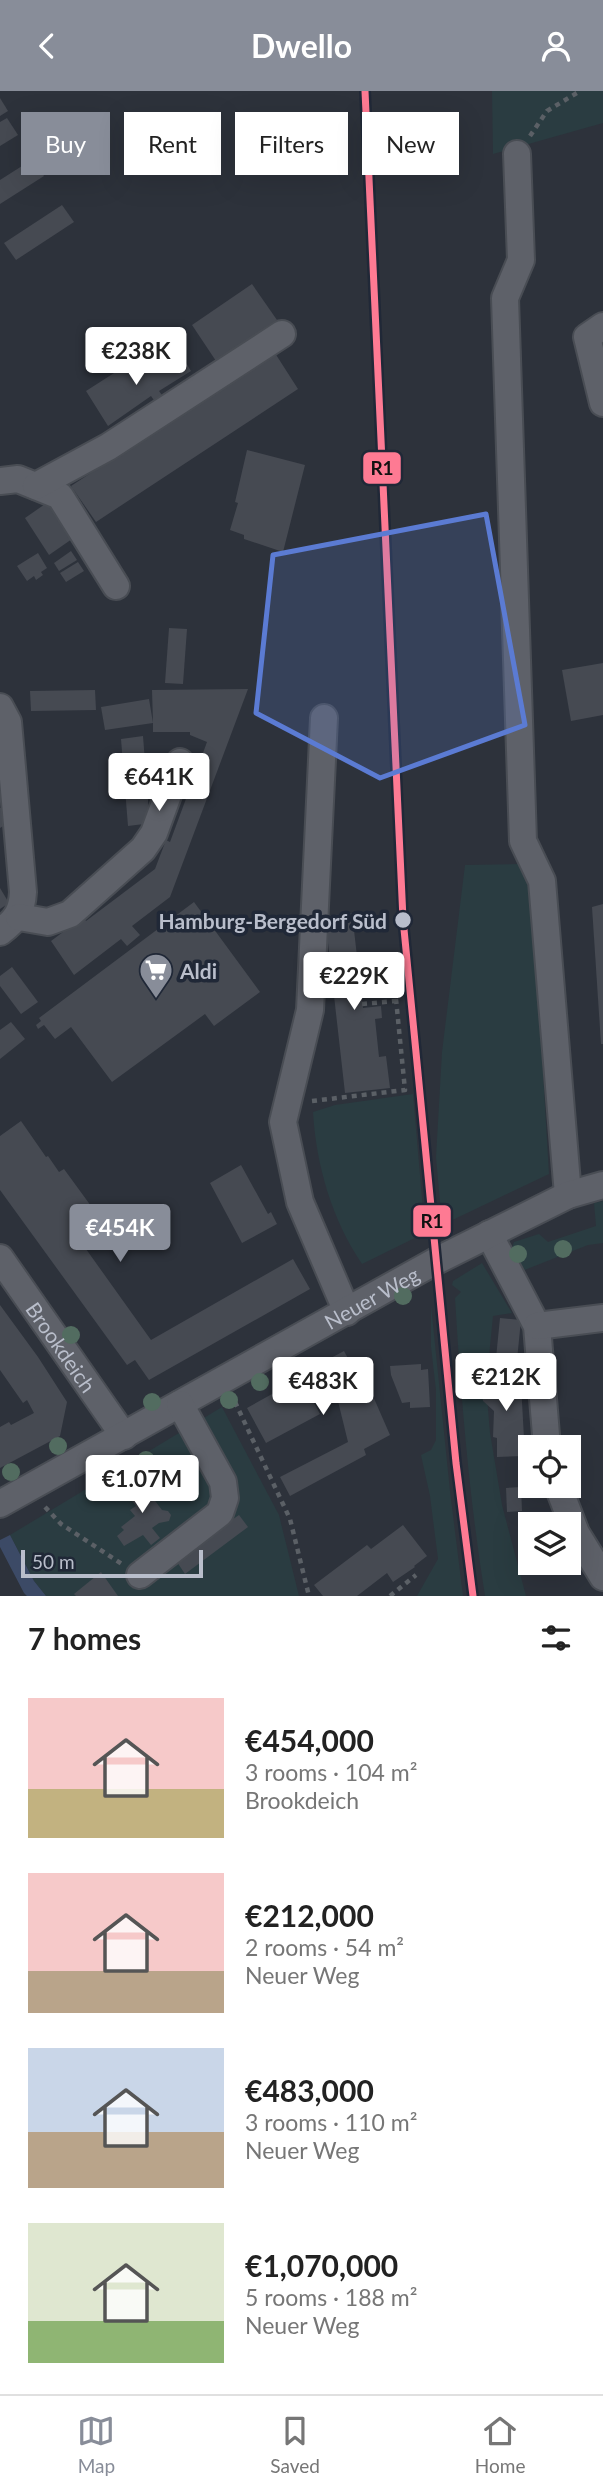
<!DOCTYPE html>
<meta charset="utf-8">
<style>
:root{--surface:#fff;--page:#f2f2f2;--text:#222;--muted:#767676;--line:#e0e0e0;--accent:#888d99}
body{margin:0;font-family:Lato,sans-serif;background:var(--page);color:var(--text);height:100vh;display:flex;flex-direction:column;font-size:26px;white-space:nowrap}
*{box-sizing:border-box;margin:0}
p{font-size:23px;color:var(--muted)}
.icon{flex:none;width:38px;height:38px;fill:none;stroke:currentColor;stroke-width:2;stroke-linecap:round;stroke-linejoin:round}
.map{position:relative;height:1505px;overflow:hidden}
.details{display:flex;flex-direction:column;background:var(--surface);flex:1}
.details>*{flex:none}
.guide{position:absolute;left:21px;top:21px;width:562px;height:63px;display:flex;gap:14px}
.tools{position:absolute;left:518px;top:1344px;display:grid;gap:14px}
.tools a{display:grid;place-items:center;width:63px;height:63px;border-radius:0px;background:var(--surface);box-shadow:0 7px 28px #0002;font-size:35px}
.scale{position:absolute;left:21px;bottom:18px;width:182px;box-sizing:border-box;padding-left:7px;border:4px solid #b9becb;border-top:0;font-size:19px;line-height:24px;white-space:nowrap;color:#b9becb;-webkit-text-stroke:5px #202837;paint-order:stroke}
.price{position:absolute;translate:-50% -60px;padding:0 16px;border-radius:7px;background:#fff;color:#222;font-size:23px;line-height:46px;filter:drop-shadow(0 2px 4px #0008)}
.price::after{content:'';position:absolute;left:50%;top:42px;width:21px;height:16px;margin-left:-10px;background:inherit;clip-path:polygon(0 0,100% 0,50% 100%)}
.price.on{background:var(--accent);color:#fff}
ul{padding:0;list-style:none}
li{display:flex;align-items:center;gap:21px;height:175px;padding:0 28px}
li span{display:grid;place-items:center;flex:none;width:196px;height:140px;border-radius:0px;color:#555}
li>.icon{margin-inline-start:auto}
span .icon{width:84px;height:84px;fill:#fffc;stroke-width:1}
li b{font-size:30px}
h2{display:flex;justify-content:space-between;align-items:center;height:84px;padding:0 28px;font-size:30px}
.chip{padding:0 24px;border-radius:0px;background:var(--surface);box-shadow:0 7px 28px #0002;font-size:24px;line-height:63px}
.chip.on{background:var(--accent);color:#fff}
header{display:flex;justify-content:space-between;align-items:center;height:91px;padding:0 28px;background:var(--accent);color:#fff;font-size:32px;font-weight:700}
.menu{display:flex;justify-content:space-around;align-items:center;height:98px;border-top:2px solid var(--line);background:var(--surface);font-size:19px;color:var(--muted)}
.menu a{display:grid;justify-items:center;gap:4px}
.menu .on{color:var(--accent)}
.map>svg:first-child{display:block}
</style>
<header><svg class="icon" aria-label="back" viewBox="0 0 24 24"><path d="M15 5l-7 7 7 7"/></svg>Dwello<svg class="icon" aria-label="person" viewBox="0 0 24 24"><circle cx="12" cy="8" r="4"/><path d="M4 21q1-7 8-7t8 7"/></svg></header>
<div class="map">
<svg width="603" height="1505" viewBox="0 0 603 1505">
<rect width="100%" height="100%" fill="#2d323b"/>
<!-- green -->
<g fill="#2a3c41">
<polygon points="492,0 603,0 603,32 493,63"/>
<polygon points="518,773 532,795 549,1083 442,1134 436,1066 442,961 465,774"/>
<path d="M413,1003L425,1142L362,1173C332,1129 316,1074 313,1021L335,1014Z"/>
<polygon points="603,1110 603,1152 588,1154 522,1180 509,1163 514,1151 539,1143 548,1151 596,1135 594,1112"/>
<path d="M482,1172L512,1222L493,1225L486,1295L490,1342L502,1414L526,1505H485C469,1406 461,1306 455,1207L461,1201L452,1194L453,1190Z"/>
<polygon points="431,1214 450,1400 463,1505 417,1505 438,1468 430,1405 421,1364 431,1359 436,1349 436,1299 431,1256"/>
<polygon points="222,1316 279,1424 299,1505 46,1505 34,1490 10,1444"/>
</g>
<!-- water -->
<polygon fill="#3c4a66" points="10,1444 34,1490 46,1505 27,1505 24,1502 0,1456 0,1449"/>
<!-- building -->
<g fill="#464a52">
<polygon points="0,7 8,20 0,25"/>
<polygon points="7,27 18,44 0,55 0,31"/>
<polygon points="33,68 44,85 0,113 0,89"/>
<polygon points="62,114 74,131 16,169 4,152"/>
<polygon points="252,193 277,229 216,270 192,234"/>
<polygon points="178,259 191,280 159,300 164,307 156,312 151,305 108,335 86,300 125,275 132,287"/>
<polygon points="273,259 298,298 96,431 71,395 182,322"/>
<polygon points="247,359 305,374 283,461 244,448 244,444 230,439 238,412 235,411"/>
<polygon points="48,411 72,448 49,464 25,427"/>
<polygon points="71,460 77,469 59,480 54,472"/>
<polygon points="38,462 47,477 41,481 43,484 36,489 34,485 27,490 17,475"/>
<polygon points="78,471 84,480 66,491 60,482"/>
<polygon points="169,537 187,538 183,593 165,592"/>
<polygon points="603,572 603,624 571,630 562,579"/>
<polygon points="248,598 170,806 132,835 140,844 127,855 121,848 74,884 51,850 83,826 86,830 155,778 166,749 170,751 207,651 190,644 190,641 153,641 153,632 105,639 101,616 149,608 153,632 152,599"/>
<polygon points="95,599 96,619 31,620 30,600"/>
<polygon points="143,645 149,722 144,733 128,735 121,648"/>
<polygon points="0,717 2,717 3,735 0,737"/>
<polygon points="0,797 9,812 0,818"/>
<polygon points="194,811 260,901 214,935 205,923 112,991 71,936 55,948 44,934 38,938 36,934 41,930 39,927"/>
<polygon points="603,813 603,953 601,953 592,816"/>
<polygon points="352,822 363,917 381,915 382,927 375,928 379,966 386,965 390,997 345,1002 325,825"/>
<polygon points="12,876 38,911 21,923 0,895 0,885"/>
<polygon points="11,931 25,948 0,968 0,939"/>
<polygon points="21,1030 46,1066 48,1065 59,1081 64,1078 110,1141 86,1158 151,1249 293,1168 310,1198 149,1289 135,1269 127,1274 0,1099 0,1045"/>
<polygon points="241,1074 268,1123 271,1121 277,1133 242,1152 210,1092"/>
<polygon points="0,1214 38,1266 67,1311 60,1345 0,1377 0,1336 9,1331 11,1334 34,1322 27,1309 23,1312 0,1279"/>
<polygon points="500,1227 521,1229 517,1269 496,1267"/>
<polygon points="344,1260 357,1284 362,1280 390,1344 364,1358 366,1364 290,1405 280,1386 348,1351 335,1298 313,1310 320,1323 266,1352 247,1317 301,1287 299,1284"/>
<polygon points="421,1273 421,1279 428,1278 430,1316 410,1317 410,1311 402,1312 391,1284 390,1275"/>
<polygon points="492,1282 510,1282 521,1293 525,1365 497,1366 497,1347 493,1346 494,1320 483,1310 481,1294"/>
<polygon points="137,1386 162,1419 168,1420 171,1424 169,1430 159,1432 152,1437 160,1447 151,1454 143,1444 124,1455 117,1445 124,1439 121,1436 135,1425 130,1419 136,1415 122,1397"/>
<polygon points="521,1396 522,1420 507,1421 506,1397"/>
<polygon points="239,1424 248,1436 185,1483 175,1468"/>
<polygon points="403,1434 427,1465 414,1475 415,1476 393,1491 387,1482 357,1505 323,1505 314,1494 367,1454 371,1458"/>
<polygon points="101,1481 118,1505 76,1505 74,1503"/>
</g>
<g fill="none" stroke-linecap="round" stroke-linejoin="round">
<defs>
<g id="minor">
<polyline points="517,63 521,169 505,207 523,750 542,790 568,1104"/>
<polyline points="603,235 587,246 603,312"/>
<polyline points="0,390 18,388 60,405 116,495"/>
<polyline points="36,395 108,356 282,243"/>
<path d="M0,616L8,631L23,801C22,821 16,829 0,841"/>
<polyline points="324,627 310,919 283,1031 300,1111 347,1221"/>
<polyline points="19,826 48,831 70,823 143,758 154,742 180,671"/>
<polyline points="489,1143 537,1235 547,1356"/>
<path id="s1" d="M0,1167L124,1345"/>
<polyline points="537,1235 603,1227"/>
<polyline points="558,1395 576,1442 603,1486"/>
<path id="s2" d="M0,1413L436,1170L568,1104L603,1094"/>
<polyline points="140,1484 220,1422 225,1407 223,1391 180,1313"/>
</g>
</defs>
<!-- minor casing -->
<use href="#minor" stroke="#494d54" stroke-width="30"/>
<!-- path -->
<g stroke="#5b6066" stroke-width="4.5" stroke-dasharray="5 5" stroke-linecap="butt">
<polyline points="530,45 547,20 580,0"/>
<polyline points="362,913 396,910"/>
<polyline points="312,1010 405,999 395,898"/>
<polyline points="235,1311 290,1428 309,1505"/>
<polyline points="45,1416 61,1433 122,1473"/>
<polyline points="390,1505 416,1484"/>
</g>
<!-- minor -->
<use href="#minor" stroke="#5e6169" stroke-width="26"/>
<defs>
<polyline id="rail-1" points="365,0 403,828 456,1372 473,1505"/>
</defs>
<!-- rail-1 casing -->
<use href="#rail-1" stroke="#202837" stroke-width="12"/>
<!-- rail-1 -->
<use href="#rail-1" stroke="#fe7a93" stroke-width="7"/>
</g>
<!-- trees -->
<g fill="#526c60">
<circle cx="563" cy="1158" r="9"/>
<circle cx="518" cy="1163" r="9"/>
<circle cx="403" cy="1205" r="9"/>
<circle cx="71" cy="1244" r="9"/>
<circle cx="260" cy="1291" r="9"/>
<circle cx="229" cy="1309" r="9"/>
<circle cx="152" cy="1311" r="9"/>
<circle cx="58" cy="1355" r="9"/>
<circle cx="146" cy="1369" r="9"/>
<circle cx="11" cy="1381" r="9"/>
</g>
<!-- marked area -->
<path fill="#5b7bd3" fill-opacity="0.2" stroke="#5b7bd3" stroke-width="5" stroke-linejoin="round" d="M486,423L525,634L380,687L256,622L273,464Z"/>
<!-- icons -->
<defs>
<symbol id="supermarket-pin" viewBox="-11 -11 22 30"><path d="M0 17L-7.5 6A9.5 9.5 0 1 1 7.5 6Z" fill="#888d99" stroke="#202837"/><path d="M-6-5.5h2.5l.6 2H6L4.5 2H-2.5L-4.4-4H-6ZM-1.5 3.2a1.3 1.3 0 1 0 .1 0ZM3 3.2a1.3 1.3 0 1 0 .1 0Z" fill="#fff"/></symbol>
</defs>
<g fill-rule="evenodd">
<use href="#supermarket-pin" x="137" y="860" width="38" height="52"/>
</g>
<!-- markers -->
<circle fill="#b9becb" stroke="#202837" stroke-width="2.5" cx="403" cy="829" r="9"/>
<g text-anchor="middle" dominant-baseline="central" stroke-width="7" stroke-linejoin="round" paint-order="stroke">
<!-- stop labels -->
<g font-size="21" font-weight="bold" fill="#b9becb" stroke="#202837" text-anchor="end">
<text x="387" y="829">Hamburg-Bergedorf Süd</text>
</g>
<!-- poi labels -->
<g font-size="21" font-weight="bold" fill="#b9becb" stroke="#202837" text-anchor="start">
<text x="180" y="879">Aldi</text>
</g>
<!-- street labels -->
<g font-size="21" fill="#b9becb" stroke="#202837">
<text stroke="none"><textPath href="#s2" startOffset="425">Neuer Weg</textPath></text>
<text stroke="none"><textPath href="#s1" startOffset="108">Brookdeich</textPath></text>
</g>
</g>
<g stroke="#202837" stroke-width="2.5">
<rect x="362" y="360" width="40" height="34" rx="7" fill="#fe7a93"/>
<rect x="412" y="1113" width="40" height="34" rx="7" fill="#fe7a93"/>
</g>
<g font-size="19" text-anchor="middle" font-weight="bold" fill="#111">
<text x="382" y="384">R1</text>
<text x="432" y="1137">R1</text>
</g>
</svg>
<div class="tools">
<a><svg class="icon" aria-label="locate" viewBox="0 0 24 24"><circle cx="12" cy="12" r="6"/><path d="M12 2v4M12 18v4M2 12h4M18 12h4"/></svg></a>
<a><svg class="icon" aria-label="layers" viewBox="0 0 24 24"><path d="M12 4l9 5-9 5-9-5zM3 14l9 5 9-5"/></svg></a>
</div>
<div class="scale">50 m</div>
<b class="price" style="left:136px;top:296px">€238K</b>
<b class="price" style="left:159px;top:722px">€641K</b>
<b class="price" style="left:354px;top:921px">€229K</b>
<b class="price on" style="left:120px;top:1173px">€454K</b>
<b class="price" style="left:506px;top:1322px">€212K</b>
<b class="price" style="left:323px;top:1326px">€483K</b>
<b class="price" style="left:142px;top:1424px">€1.07M</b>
<div class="guide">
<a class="chip on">Buy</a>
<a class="chip">Rent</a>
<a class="chip">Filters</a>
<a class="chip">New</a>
</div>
</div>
<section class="details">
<h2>7 homes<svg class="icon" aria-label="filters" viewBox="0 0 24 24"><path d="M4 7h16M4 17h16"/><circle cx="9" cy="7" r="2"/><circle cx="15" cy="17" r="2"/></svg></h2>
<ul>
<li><span style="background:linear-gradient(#f6c9c9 65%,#c2b280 0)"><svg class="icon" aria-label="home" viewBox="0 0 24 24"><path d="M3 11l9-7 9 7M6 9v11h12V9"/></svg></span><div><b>€454,000</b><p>3 rooms · 104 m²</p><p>Brookdeich</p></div></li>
<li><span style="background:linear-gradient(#f6c9c9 70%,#b9a48a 0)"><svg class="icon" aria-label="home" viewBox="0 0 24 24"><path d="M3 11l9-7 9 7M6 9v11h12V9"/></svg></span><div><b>€212,000</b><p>2 rooms · 54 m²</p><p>Neuer Weg</p></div></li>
<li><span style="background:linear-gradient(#c9d6e8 60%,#b9a48a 0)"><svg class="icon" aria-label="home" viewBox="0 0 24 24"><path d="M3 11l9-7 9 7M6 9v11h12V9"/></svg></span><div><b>€483,000</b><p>3 rooms · 110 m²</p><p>Neuer Weg</p></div></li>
<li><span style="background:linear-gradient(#dfe7d0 70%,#8fb573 0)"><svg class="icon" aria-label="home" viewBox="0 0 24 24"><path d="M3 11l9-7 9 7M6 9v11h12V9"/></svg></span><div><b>€1,070,000</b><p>5 rooms · 188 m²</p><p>Neuer Weg</p></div></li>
</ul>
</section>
<nav class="menu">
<a class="on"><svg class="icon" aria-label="map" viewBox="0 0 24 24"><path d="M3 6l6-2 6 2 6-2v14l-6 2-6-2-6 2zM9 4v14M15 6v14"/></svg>Map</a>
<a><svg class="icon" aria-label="saved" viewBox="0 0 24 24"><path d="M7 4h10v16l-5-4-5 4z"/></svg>Saved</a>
<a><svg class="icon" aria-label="home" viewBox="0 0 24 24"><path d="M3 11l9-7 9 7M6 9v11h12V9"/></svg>Home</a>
</nav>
